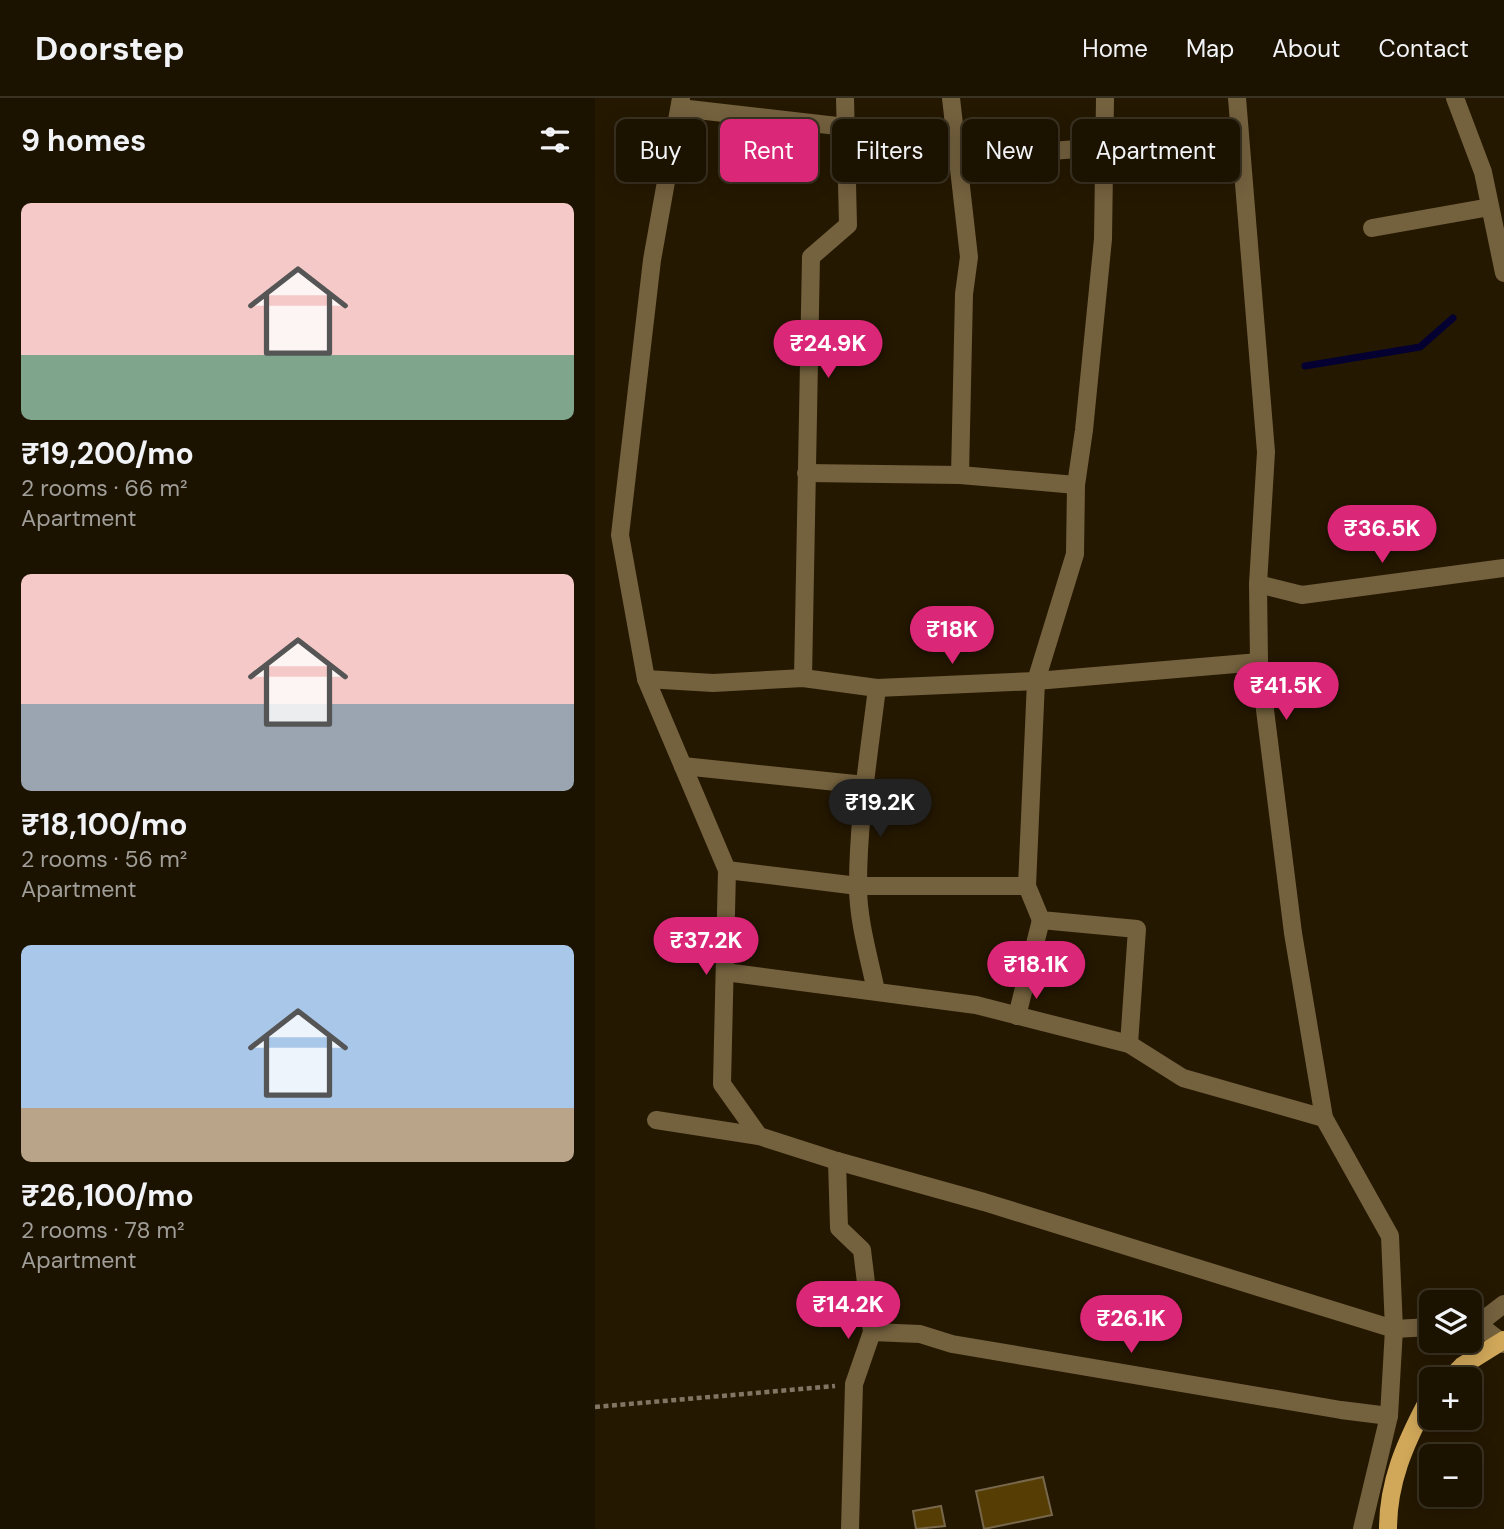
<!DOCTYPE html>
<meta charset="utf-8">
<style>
:root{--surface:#1c1200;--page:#29200f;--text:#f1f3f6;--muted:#a09e99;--line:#3a3222;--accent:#db2777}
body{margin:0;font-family:"DM Sans",sans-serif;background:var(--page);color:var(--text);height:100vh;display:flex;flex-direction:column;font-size:26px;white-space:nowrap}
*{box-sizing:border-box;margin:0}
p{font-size:23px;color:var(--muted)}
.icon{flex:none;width:38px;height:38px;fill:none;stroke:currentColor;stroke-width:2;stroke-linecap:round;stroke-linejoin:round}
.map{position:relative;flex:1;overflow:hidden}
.details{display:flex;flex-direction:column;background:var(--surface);width:595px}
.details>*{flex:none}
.guide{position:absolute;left:21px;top:21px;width:665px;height:63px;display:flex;gap:14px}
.fabs{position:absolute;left:824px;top:1192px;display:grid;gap:14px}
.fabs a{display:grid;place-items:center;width:63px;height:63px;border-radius:10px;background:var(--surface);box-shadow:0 4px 18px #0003,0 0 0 2px var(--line);font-size:35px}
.price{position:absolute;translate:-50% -60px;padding:0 16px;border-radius:24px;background:var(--accent);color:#fff;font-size:23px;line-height:46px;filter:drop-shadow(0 2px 4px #0008)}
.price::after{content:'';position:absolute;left:50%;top:42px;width:21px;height:16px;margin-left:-10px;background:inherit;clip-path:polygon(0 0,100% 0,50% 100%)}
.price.current{background:#222;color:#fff}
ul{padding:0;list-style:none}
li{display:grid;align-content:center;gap:14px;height:371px;padding:0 21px}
li span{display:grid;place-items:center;height:217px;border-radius:10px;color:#555}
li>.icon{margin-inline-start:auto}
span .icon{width:126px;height:126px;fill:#fffc;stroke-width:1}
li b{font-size:30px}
h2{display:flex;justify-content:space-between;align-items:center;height:84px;padding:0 21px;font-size:30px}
.tag{padding:0 24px;border-radius:10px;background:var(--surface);box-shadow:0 4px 18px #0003,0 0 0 2px var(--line);font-size:24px;line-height:63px}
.tag.current{background:var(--accent);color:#fff}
header{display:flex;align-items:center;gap:42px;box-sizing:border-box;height:98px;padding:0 35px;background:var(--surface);border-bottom:2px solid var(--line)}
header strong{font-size:33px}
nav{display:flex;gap:38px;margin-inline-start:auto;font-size:24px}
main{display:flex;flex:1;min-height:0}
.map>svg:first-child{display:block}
</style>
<header>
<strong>Doorstep</strong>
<nav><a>Home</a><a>Map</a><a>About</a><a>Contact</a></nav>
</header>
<main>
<section class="details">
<h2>9 homes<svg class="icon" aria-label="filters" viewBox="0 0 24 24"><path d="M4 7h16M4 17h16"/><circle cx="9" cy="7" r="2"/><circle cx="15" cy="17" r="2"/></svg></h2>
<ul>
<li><span style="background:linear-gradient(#f6c9c9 70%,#7fa58c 0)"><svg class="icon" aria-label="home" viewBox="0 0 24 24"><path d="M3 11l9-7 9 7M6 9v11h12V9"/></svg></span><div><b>₹19,200/mo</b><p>2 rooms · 66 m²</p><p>Apartment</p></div></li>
<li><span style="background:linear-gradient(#f6c9c9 60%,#9aa5b1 0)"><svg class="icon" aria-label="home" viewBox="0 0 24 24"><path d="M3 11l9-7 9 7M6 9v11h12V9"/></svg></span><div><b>₹18,100/mo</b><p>2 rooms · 56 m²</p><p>Apartment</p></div></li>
<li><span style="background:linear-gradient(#a9c7e8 75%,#b9a48a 0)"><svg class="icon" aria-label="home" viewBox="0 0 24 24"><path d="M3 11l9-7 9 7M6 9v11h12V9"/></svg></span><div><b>₹26,100/mo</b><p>2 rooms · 78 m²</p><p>Apartment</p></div></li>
</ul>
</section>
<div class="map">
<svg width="909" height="1431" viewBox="0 0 909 1431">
<rect width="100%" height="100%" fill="#251800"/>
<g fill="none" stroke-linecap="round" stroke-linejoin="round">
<!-- stream -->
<polyline stroke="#040031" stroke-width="7" points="710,268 825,249 858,220"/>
</g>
<!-- building -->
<g fill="#563d04" stroke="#77674b" stroke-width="2">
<polygon points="448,1379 457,1417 389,1431 381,1393"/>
<polygon points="346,1408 350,1428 321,1431 318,1413"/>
</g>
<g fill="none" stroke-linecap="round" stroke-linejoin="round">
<!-- path -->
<polyline stroke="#817663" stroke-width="4.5" stroke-dasharray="5 3.5" stroke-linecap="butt" points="0,1309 240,1288"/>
<!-- minor -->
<g stroke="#74613e" stroke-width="18">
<polyline points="86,0 57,162 25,437 51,581 132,772 127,986 164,1038 242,1063 389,1104 799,1231 836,1229"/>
<polyline points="356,0 374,159 369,196 365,377"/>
<polyline points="510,0 508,141 489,332 481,387 480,456 441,583 432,788 446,822 542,831 534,946"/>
<polyline points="642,0 671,354 663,486 664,564 698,835 729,1020 795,1138 799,1231 794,1318 767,1431"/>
<polyline points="860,0 888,74 909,175"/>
<polyline points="85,10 251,29"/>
<polyline points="252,44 456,53 509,49"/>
<polyline points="777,130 895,109"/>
<polyline points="211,375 365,377 481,387"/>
<polyline points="663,486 707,497 909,470"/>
<polyline points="208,580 216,159 253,127 250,0"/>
<polyline points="51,581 118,585 208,580 282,590 441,583 664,564"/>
<polyline points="88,668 270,687"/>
<polyline points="132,772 263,788 432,788"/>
<polyline points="130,874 381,907 534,946 588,980 729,1020"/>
<path d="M281,893C274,859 263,823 263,788C263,722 274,656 282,590"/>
<polyline points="422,918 446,822"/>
<polyline points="61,1022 164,1038"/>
<polyline points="242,1063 244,1130 267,1152 277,1234 259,1286 255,1431"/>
<polyline points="875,1226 883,1226 909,1246"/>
<polyline points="883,1226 909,1206"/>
<polyline points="277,1234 325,1236 357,1246 746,1312 794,1318"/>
</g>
<!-- major -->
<path stroke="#d1a85a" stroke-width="18" d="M793,1431C793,1384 810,1346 831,1306L836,1300"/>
<!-- major-bridge -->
<polyline stroke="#d1a85a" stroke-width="18" points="854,1281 867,1268 909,1242"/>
</g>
</svg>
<div class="fabs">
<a><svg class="icon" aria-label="layers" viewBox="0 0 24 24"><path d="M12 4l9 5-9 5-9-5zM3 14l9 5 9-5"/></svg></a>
<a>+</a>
<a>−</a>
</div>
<b class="price" style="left:233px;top:282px">₹24.9K</b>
<b class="price" style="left:787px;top:467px">₹36.5K</b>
<b class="price" style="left:357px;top:568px">₹18K</b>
<b class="price" style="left:691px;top:624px">₹41.5K</b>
<b class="price current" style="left:285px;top:741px">₹19.2K</b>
<b class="price" style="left:111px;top:879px">₹37.2K</b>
<b class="price" style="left:441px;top:903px">₹18.1K</b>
<b class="price" style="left:253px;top:1243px">₹14.2K</b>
<b class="price" style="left:536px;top:1257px">₹26.1K</b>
<div class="guide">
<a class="tag">Buy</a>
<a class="tag current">Rent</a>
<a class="tag">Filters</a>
<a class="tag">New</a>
<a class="tag">Apartment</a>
</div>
</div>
</main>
